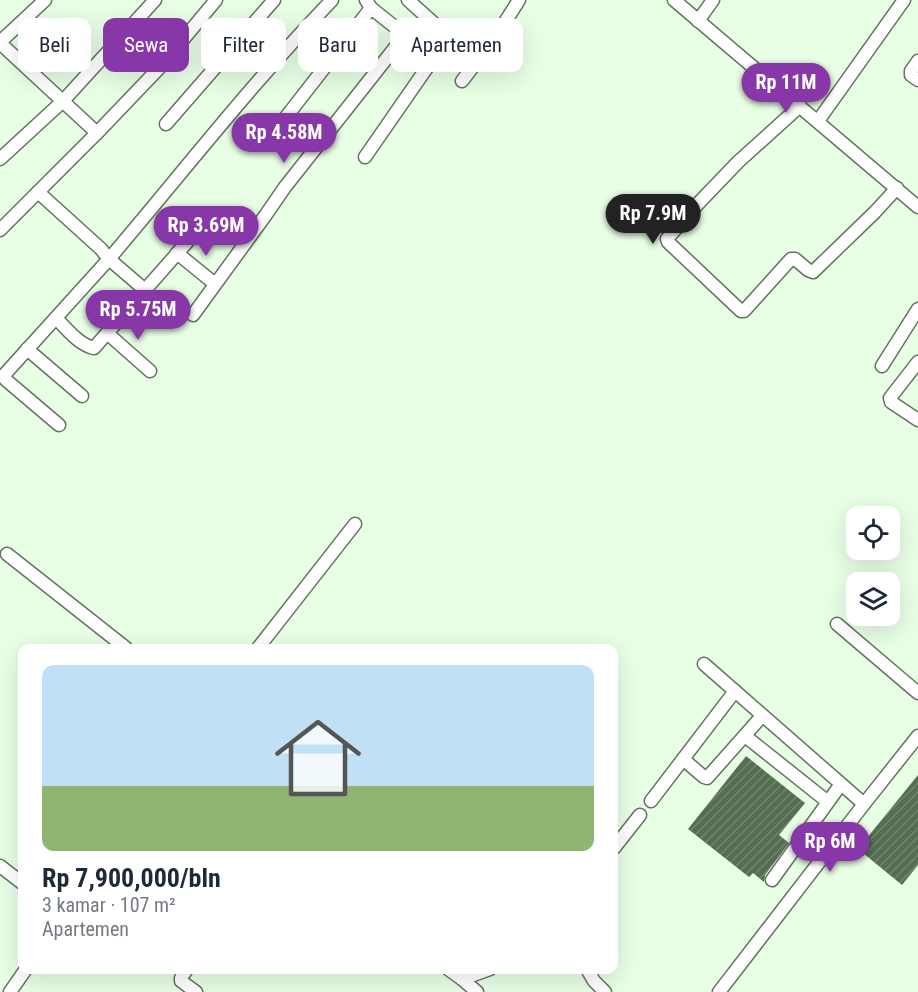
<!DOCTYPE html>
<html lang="id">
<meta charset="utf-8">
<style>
:root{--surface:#fff;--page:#f2f2f3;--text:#1f2937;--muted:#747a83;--line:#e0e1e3;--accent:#8737a7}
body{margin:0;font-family:"Roboto Condensed",sans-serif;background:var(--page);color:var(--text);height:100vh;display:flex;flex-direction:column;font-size:22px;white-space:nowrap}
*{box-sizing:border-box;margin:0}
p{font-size:20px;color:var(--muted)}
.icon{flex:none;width:33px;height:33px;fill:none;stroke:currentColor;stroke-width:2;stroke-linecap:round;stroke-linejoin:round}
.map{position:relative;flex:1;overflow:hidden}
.sheet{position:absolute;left:18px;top:644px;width:600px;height:330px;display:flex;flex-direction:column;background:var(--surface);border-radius:12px;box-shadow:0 6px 24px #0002}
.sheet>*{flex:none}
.hud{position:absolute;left:18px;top:18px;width:600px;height:54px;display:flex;gap:12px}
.controls{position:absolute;left:846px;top:506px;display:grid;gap:12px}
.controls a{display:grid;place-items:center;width:54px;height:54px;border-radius:12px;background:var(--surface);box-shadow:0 6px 24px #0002;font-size:30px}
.price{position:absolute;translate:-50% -51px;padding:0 14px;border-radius:21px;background:var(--accent);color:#fff;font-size:20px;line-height:39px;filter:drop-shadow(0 2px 3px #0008)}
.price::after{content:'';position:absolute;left:50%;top:36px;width:18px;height:14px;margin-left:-9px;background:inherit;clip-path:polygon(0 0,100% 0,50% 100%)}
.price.selected{background:#222;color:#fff}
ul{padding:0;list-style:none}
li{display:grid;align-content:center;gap:12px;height:318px;padding:0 24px}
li+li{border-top:2px solid var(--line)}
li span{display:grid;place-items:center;height:186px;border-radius:12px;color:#555}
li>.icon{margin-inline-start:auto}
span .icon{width:108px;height:108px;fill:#fffc;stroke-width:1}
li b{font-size:26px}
.chip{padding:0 21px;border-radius:12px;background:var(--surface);box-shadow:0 6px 24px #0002;font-size:21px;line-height:54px}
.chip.selected{background:var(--accent);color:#fff}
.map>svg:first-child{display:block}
</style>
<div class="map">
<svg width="918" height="992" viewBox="0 0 918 992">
<defs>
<pattern id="building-hatch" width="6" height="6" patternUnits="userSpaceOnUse" patternTransform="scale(1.5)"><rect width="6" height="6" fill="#556e51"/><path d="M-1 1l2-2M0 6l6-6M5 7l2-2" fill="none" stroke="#728470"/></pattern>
</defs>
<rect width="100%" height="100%" fill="#e8fee5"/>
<!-- building -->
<g fill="url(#building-hatch)">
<polygon points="746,756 805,803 779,835 789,843 765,875 764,882 753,873 749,877 688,829"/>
<polygon points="918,775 918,865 902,885 858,849"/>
</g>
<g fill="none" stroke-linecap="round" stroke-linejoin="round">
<defs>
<g id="minor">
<polyline points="408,0 438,27"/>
<polyline points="674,0 918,207"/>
<polyline points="371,8 405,35 432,60"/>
<polyline points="698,21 713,0"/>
<polyline points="0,42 45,0"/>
<polyline points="0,43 97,133 0,230"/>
<polyline points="918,61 911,71 911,75 918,80"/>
<polyline points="462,81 495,38 519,0"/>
<polyline points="800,106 738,162 691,211 667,239 668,242 741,311 744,311 791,259 795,259 808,270 813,272 875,212 897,188"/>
<polyline points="818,121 904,0"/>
<polyline points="166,124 274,0"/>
<polyline points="279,126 371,8 366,0"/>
<polyline points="97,133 162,65 216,0"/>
<polyline points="365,157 433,59"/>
<polyline points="0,159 63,101 155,0"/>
<polyline points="38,192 101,249 109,259 5,374 4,377 6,380 59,425"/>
<polyline points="177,253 215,284"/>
<path d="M145,290L109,259C183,172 253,82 332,0"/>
<polyline points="193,315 265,216 285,187 405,35"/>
<path d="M56,318C66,328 79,345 94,348L196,232"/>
<polyline points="107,333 150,371"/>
<polyline points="27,349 82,396"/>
<polyline points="918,362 890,398 891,402 918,420"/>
<polyline points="882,366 918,309"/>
<polyline points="7,554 126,648"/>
<polyline points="837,624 918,693"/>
<polyline points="258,648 355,524"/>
<polyline points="704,664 864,804"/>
<polyline points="745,736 828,802"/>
<polyline points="683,759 704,777 707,778 762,716"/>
<polyline points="651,801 735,691"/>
<polyline points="614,848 640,815"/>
<polyline points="0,866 22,883"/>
<polyline points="772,880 841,784"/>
<polyline points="187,969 181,978 181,981 196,992"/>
<polyline points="448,969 462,979"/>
<polyline points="587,969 594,981 605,992"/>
<polyline points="10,992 26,969"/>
<polyline points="477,992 462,979 490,969"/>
<polyline points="719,992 864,804 918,736"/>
</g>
</defs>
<!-- minor casing -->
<use href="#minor" stroke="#62745f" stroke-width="15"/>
<!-- minor -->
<use href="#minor" stroke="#fff" stroke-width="12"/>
</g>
</svg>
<div class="controls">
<a><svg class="icon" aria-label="locate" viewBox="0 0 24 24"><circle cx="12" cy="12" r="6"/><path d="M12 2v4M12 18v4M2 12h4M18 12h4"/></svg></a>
<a><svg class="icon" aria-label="layers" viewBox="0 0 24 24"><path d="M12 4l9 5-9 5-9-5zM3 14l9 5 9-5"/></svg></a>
</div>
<b class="price" style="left:786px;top:114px">Rp 11M</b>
<b class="price" style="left:284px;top:164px">Rp 4.58M</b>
<b class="price selected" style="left:653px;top:245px">Rp 7.9M</b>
<b class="price" style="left:206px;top:257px">Rp 3.69M</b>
<b class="price" style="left:138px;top:341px">Rp 5.75M</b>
<b class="price" style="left:830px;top:873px">Rp 6M</b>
<div class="hud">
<a class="chip">Beli</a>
<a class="chip selected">Sewa</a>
<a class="chip">Filter</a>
<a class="chip">Baru</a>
<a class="chip">Apartemen</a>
</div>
<section class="sheet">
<ul>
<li><span style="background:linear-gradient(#bfe0f5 65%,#8fb573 0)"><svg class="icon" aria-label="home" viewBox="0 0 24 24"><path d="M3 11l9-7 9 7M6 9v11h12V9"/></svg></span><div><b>Rp 7,900,000/bln</b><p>3 kamar · 107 m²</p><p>Apartemen</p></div></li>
</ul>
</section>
</div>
